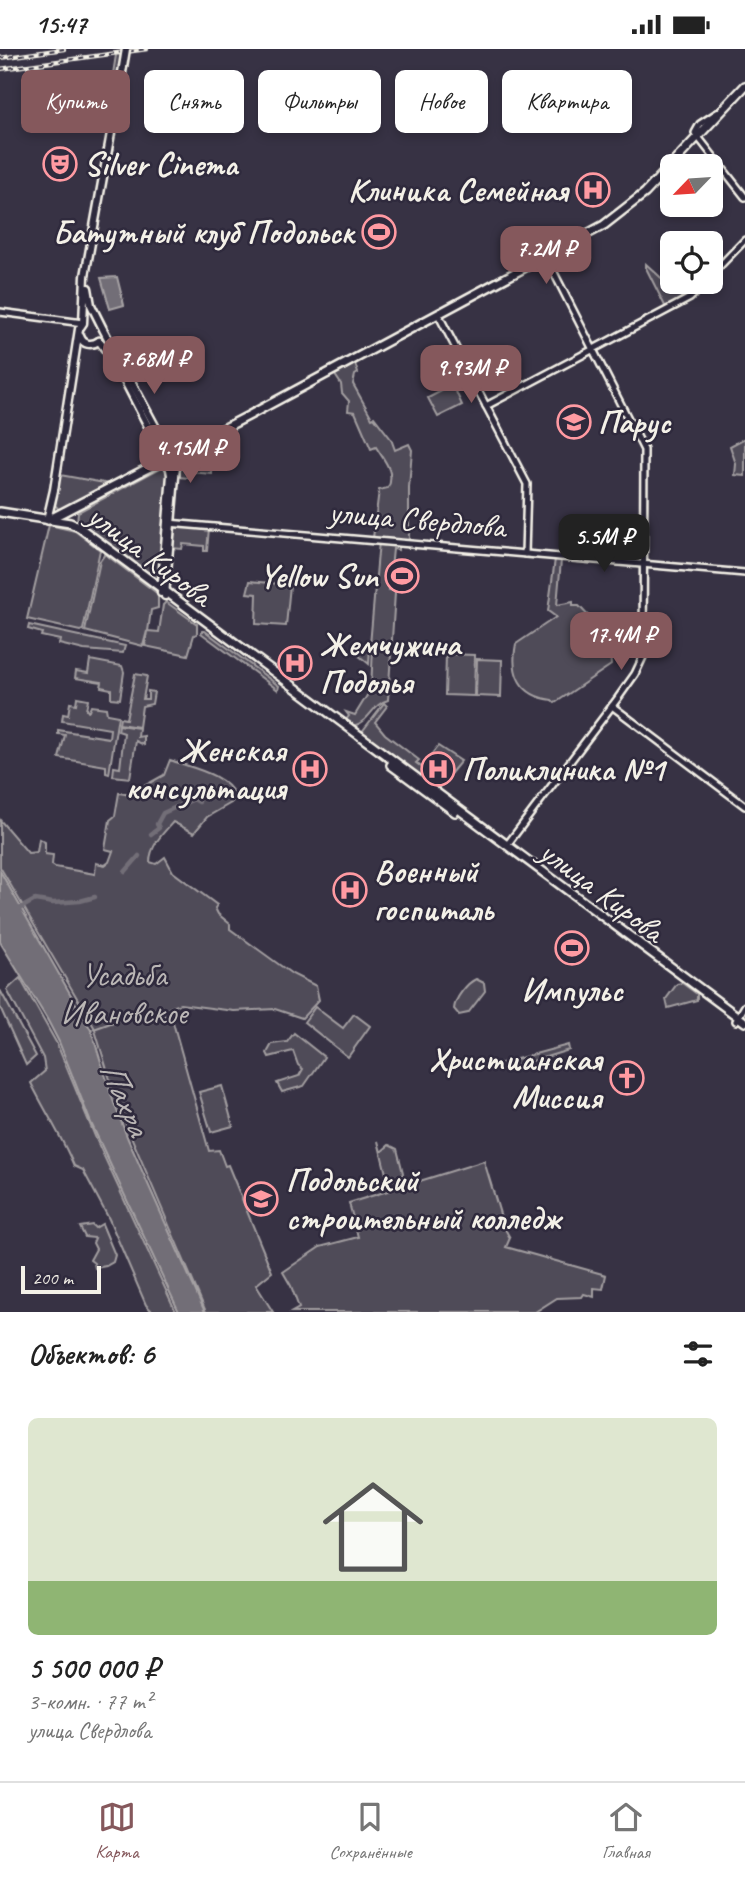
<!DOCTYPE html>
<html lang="ru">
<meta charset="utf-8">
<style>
:root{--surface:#fff;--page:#f2f2f2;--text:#222;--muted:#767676;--line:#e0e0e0;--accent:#85585c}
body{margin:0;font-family:Caveat,sans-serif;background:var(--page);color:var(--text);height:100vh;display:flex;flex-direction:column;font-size:26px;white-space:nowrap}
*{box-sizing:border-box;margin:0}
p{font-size:23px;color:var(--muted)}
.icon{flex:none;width:38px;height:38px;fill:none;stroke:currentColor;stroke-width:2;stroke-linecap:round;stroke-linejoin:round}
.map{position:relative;height:1263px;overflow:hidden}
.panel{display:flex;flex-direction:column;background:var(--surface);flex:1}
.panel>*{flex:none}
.guide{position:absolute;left:21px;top:21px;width:704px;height:63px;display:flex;gap:14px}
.needle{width:46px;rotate:245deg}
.buttons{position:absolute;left:660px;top:105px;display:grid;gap:14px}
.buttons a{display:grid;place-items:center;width:63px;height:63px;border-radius:10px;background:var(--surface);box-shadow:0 4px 10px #0003;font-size:35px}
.scale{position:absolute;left:21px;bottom:18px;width:80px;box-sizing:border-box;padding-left:7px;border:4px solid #f4f1e8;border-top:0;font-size:19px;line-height:24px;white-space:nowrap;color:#f4f1e8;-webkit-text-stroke:5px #2f2a3d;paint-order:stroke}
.price{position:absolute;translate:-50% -60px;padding:0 16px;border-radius:14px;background:var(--accent);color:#fff;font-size:23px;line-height:46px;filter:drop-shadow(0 2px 4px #0008)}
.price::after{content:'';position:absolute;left:50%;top:42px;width:21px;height:16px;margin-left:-10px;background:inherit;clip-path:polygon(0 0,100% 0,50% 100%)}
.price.current{background:#222;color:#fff}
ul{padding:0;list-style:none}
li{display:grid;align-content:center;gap:14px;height:371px;padding:0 28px}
li span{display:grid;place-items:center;height:217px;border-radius:10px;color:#555}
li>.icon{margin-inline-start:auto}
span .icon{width:126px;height:126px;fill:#fffc;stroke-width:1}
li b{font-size:30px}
h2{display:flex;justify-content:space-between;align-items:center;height:84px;padding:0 28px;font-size:30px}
.pill{padding:0 24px;border-radius:10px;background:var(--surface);box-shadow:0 4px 10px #0003;font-size:24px;line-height:63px}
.pill.current{background:var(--accent);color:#fff}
.status{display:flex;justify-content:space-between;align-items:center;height:49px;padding:0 35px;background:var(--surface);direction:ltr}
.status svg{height:19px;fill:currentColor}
.tabs{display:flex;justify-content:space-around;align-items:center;height:98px;border-top:2px solid var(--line);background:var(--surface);font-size:19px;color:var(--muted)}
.tabs a{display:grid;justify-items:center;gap:4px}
.tabs .current{color:var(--accent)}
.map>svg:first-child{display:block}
</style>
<div class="status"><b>15:47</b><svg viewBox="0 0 49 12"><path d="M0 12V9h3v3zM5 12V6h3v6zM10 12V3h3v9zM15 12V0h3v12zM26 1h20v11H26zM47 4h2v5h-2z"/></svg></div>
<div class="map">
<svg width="745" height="1263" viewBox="0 0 745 1263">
<rect width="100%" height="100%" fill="#373244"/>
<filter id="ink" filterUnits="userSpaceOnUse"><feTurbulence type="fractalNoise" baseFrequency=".0143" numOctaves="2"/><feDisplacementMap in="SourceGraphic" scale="14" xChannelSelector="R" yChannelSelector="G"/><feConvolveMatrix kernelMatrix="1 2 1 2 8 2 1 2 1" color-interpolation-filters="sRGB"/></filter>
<g filter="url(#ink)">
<!-- green -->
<g fill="#504b59" stroke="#a29ea0" stroke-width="2">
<polygon points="118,5 121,7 111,66 108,68 106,66 112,30 87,29 85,42 65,34 91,26 113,25 116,6"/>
<polygon points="646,215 681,247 681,251 669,257 665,257 646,219"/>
<path d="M355,315L358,324L355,326L353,335L372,369L374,368L391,390L395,401L409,395L412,401L409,439V492L373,489L379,441L388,439C396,423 383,410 376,398L371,400L355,363L348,362L349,352L342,344L341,335L335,326Z"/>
<polygon points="453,336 462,356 438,368 428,349"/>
<polygon points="745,389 745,427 735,426 736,415 730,397"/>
<polygon points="214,391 212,425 189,423 188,429 180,428 179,409"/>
<polygon points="164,417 169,420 161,529 156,532 77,473 78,463"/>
<polygon points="60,426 110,435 60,462 55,456"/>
<polygon points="49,476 75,482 100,501 83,581 80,582 27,570"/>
<polygon points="176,476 209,479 207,502 204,502 204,497 183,495 182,500 172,499"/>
<path d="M379,492L398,495V501L393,500L389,541L395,542V544L388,651C372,655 369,674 353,677L345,672L349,667L346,663L355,666L371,640L373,599L370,597L369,615L358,606L370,596Z"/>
<polygon points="105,505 158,545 158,559 151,561 148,582 159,583 163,556 166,553 197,575 197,585 194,586 188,606 145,597 147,582 143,597 85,582 100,512"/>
<path d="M555,510L561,511L557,556L573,553V557H579C604,586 608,571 611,616L555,654L552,651C520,647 510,625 516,595L556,568L548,562Z"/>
<polygon points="250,532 290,536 286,577 256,575 257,545 247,544"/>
<polygon points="29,576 125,597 123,604 84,601 59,595 60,591 41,587 42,584 28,580"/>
<polygon points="202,582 205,582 279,637 278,641 201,584"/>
<polygon points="446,605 475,606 474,647 445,646"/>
<polygon points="477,610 502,611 501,648 476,647"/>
<polygon points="90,611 122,617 124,623 120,650 111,649 111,640 101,638 102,633 75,629 76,622 88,624"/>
<polygon points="135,625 147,627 143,650 148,650 148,642 154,643 152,655 142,657 139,678 119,675 120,669 126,670"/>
<polygon points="77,648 88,650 86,661 89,662 91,657 106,659 107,665 118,667 109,725 106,724 106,717 59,709 65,686 58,685 58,681 109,689 110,680 62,672 63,665 68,666 70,654 76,655"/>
<polygon points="384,654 387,657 375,673 385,685 419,711 416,714 443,734 437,741 361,684"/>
<polygon points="119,676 139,679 138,688 144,687 144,696 136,692 130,729 113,727 114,718 120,719 124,684 118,682"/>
<polygon points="438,697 461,712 451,724 430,707"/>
<path d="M170,711C192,719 226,725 236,748L231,754L207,768L194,784L173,773C163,784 150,797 150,813L156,815L165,808L173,823L217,856L215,859L218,865L230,875V880L292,925L316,937L319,951L302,969L275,960L234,962L180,955L169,959L209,1102L219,1101L225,1117L228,1116L272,1223L256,1236L273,1263H206L118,1057L94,978L0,818V771L28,804L37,803L39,790L45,793V805L53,806L52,816L55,818L95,825L96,814L105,816L109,813L113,802L105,800L110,771L115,767L119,744L136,747L144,737L164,726Z"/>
<path d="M20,929L57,995L97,1092L176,1263H149L151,1261L146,1256L109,1170L83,1121L74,1117C62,1088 45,1062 31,1034L45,1022L43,1009L7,941Z"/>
<path d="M476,930L484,934L485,942L468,964L459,966L454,960C455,949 467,934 476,930Z"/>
<polygon points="682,934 697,945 697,951 668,959 666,950 677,935"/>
<polygon points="0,941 36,1007 26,1016 0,958"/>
<polygon points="315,958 343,979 354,965 370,977 348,1008 304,973"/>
<polygon points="294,984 324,1008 304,1037 282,1043 277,1034 299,1027 303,1020 298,1016 293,1002 269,1008 267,1004 272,995 287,993"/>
<polygon points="568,996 569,1001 500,1022 498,1015"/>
<polygon points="222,1037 233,1077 211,1083 199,1043"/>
<polygon points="378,1092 381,1103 389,1096 397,1100 403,1124 399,1132 390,1130 388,1133"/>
<polygon points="484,1112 504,1178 510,1189 506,1198 606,1226 603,1240 594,1239 594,1248 584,1245 582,1248 557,1249 535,1263 292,1263 299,1259 291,1237 283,1223 320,1198 358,1188 349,1154"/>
<polygon points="102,1175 115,1206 113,1213 106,1217 95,1219 94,1214 90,1211 96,1200 93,1194 95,1189 85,1188 80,1178 92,1176 95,1179"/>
</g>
<!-- water -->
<g fill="#726e77" stroke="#a6a2a4" stroke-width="2">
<polygon points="117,228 124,256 110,260 101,229"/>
<polygon points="0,822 91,981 114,1054 128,1090 205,1263 179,1263 91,1074 59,993 47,970 0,893"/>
</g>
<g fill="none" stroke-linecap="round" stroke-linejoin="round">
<!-- stream -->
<g stroke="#a6a2a4" stroke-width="2">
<polyline points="122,970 135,966 166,967"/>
<polyline points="91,981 119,971"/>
</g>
<!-- river -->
<g stroke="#726e77" stroke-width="4.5">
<polyline points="151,785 159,779 157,775 163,764 194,750 199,753"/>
<polyline points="125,823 139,807"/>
<polyline points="19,860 35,851 53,854 80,852 95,848"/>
</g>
<defs>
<g id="tertiary">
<polyline points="717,64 700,75 695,84 745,148"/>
<polyline points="710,227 745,191"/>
<polyline points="0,263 83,274"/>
<polyline points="438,265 527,435 525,505"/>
<polyline points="486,357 690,249 706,233"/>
<polyline points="168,474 745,524"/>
<polyline points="612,657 745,757"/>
<polyline points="507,796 618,649 635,625 643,608 644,401 546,208"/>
<polyline points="736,972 745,957"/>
</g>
<g id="secondary">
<polyline points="88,239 91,256 103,280 176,416 165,547"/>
<path d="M80,287C83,296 91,297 99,292"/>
<polyline points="99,292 116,315 170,420 171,426 161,544"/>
<polyline points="47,471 54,441 79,280 83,274 85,227 123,18"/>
</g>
<g id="primary">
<polyline points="0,463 70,474 79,478 745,973"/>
<polyline points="48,471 248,367 604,176 645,144 745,37"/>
<polyline points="391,716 455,763"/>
</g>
</defs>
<!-- tertiary casing -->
<use href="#tertiary" stroke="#f4f1e8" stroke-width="10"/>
<!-- secondary casing -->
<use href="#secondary" stroke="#f4f1e8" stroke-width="11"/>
<!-- primary casing -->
<use href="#primary" stroke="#f4f1e8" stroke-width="12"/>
<!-- tertiary -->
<use href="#tertiary" stroke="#2f2a3d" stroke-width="5"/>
<!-- secondary -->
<use href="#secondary" stroke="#2f2a3d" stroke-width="6"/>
<!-- primary -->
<use href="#primary" stroke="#2f2a3d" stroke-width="7"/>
<defs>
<g id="rail">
<polyline points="0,9 64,0"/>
<polyline points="0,20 147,0"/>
</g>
</defs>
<!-- rail casing -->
<use href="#rail" stroke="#f4f1e8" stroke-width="4.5"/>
<!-- rail -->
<use href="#rail" stroke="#2f2a3d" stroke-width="2" stroke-dasharray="5" stroke-linecap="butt"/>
<defs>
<polyline id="secondary-bridge" points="123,18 126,0"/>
</defs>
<!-- secondary-bridge casing -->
<use href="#secondary-bridge" stroke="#f4f1e8" stroke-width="11" stroke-linecap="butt"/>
<!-- secondary-bridge -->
<use href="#secondary-bridge" stroke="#2f2a3d" stroke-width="6"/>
</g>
</g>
<!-- icons -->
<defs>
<symbol id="theatre-ring" viewBox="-11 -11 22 22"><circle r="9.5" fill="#2f2a3d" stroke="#ff9aa2" stroke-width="1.5"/><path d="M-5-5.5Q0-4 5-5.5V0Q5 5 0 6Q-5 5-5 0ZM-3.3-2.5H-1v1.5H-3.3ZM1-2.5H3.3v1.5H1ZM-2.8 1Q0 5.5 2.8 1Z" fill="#ff9aa2"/></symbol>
<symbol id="hospital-ring" viewBox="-11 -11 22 22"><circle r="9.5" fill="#2f2a3d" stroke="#ff9aa2" stroke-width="1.5"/><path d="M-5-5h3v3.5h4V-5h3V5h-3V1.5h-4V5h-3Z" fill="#ff9aa2"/></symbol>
<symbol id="stadium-ring" viewBox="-11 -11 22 22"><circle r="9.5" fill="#2f2a3d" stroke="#ff9aa2" stroke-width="1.5"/><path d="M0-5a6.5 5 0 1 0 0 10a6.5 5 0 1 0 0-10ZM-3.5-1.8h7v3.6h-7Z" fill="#ff9aa2"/></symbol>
<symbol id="university-ring" viewBox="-11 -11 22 22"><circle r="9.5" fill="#2f2a3d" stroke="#ff9aa2" stroke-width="1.5"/><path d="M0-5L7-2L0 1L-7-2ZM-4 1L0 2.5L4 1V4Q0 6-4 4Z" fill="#ff9aa2"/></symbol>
<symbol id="church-ring" viewBox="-11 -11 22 22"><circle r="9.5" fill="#2f2a3d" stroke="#ff9aa2" stroke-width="1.5"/><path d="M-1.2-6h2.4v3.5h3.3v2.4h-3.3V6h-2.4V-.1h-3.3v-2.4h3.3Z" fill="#ff9aa2"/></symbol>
</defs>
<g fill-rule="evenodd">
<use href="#theatre-ring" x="41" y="96" width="38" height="38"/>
<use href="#hospital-ring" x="574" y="122" width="38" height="38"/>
<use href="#stadium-ring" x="360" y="164" width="38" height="38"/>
<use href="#university-ring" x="555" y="354" width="38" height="38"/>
<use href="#stadium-ring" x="383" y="508" width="38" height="38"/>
<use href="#hospital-ring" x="276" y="595" width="38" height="38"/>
<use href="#hospital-ring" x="291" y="701" width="38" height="38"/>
<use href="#hospital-ring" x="419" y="701" width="38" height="38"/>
<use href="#hospital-ring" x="331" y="822" width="38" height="38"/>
<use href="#stadium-ring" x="553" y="880" width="38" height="38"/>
<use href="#church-ring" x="608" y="1010" width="38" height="38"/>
<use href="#university-ring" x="242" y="1131" width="38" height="38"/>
</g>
<g text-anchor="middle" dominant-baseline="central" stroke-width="5" stroke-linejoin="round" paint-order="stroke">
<!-- poi labels -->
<g font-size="33" font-weight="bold" fill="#f4f1e8" stroke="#2f2a3d" text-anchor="start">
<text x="84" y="115">Silver Cinema</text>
<text x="568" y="141" text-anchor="end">Клиника Семейная</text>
<text x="354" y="183" text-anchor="end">Батутный клуб Подольск</text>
<text x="598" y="373">Парус</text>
<text x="378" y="527" text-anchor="end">Yellow Sun</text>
<text x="320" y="595">Жемчужина<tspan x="320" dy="38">Подолья</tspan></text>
<text x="286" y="701" text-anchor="end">Женская<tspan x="286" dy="38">консультация</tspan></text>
<text x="462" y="720">Поликлиника №1</text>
<text x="374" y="822">Военный<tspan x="374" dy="38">госпиталь</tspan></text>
<text x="572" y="941" text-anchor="middle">Импульс</text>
<text x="602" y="1010" text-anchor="end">Христианская<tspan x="602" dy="38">Миссия</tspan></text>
<text x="286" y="1131">Подольский<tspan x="286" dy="38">строительный колледж</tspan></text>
</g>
<!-- street labels -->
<g font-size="33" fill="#f4f1e8" stroke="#2f2a3d">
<text transform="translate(417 470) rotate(5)">улица Свердлова</text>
<text transform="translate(150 506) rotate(37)">улица Кирова</text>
<text transform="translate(602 842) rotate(37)">улица Кирова</text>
</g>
<!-- park labels -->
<g font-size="33" fill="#bbb7b6" stroke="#2f2a3d">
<text x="124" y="926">Усадьба<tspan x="124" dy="38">Ивановское</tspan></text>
</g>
<!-- water labels -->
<g font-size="35" font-style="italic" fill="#bab6b5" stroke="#2f2a3d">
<text transform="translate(125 1049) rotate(66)">Пахра</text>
</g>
</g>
</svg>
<div class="buttons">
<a><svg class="needle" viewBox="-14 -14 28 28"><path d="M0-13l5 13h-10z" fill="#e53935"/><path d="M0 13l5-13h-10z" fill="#767676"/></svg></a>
<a><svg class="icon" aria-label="locate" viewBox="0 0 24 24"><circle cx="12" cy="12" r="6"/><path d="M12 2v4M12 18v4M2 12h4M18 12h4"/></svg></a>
</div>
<div class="scale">200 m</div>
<b class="price" style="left:546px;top:237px">7.2M ₽</b>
<b class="price" style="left:154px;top:347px">7.68M ₽</b>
<b class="price" style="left:471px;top:356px">9.93M ₽</b>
<b class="price" style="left:190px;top:436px">4.15M ₽</b>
<b class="price current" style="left:604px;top:525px">5.5M ₽</b>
<b class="price" style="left:621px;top:623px">17.4M ₽</b>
<div class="guide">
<a class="pill current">Купить</a>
<a class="pill">Снять</a>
<a class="pill">Фильтры</a>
<a class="pill">Новое</a>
<a class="pill">Квартира</a>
</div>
</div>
<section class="panel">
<h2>Объектов: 6<svg class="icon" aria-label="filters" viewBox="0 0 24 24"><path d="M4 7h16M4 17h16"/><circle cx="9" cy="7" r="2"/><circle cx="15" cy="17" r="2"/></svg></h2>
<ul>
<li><span style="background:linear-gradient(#dfe7d0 75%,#8fb573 0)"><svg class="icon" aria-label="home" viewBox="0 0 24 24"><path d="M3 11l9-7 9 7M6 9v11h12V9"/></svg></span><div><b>5 500 000 ₽</b><p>3-комн. · 77 m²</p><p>улица Свердлова</p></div></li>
</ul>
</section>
<nav class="tabs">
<a class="current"><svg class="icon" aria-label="map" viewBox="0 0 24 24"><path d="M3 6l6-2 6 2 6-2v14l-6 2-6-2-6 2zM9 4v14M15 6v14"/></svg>Карта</a>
<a><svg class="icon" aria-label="saved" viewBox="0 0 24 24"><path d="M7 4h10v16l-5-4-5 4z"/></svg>Сохранённые</a>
<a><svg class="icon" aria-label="home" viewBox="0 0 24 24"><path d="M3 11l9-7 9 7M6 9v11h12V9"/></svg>Главная</a>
</nav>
